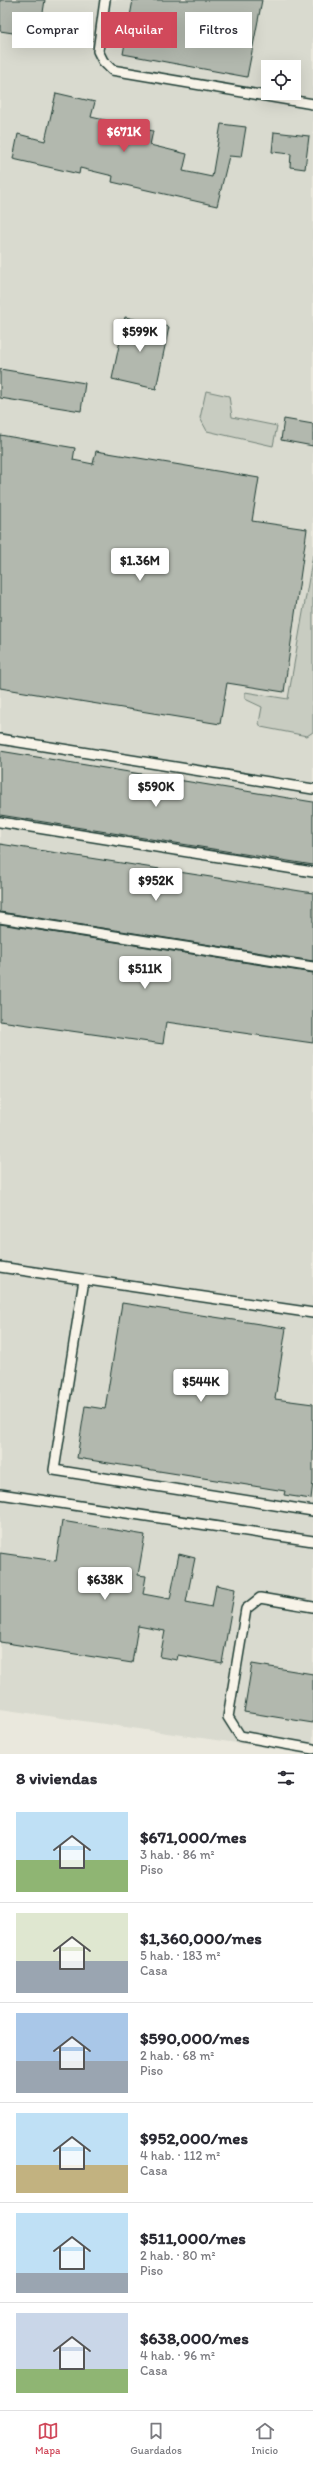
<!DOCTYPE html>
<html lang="es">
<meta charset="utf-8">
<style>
:root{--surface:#fff;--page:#f7f7f7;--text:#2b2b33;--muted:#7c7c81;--line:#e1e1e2;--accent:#d1495b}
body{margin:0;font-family:Itim,sans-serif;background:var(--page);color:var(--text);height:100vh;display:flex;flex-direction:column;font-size:15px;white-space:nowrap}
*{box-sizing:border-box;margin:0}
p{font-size:13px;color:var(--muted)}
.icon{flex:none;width:22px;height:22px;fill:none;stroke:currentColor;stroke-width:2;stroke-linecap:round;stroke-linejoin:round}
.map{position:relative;height:1754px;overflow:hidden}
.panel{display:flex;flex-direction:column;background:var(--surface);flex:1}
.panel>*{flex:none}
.top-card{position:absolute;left:12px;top:12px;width:289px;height:36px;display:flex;gap:8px}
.tools{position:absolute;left:261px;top:60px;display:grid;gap:8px}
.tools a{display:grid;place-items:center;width:40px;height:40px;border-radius:0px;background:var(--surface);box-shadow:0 4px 16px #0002;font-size:20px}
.price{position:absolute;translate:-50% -34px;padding:0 9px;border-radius:4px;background:#fff;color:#222;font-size:13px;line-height:26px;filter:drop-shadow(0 1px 2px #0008)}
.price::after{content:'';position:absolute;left:50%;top:24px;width:12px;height:9px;margin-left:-6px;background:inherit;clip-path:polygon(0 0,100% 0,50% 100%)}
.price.active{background:var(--accent);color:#fff}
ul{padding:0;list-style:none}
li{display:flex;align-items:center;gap:12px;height:100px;padding:0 16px}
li+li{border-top:1px solid var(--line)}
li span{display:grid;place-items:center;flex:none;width:112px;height:80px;border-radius:0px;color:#555}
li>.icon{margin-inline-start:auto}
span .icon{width:48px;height:48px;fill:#fffc;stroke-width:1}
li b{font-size:17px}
h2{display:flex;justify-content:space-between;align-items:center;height:48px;padding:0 16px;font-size:17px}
.pill{padding:0 14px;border-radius:0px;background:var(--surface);box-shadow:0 4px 16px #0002;font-size:14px;line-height:36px}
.pill.active{background:var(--accent);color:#fff}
.dock{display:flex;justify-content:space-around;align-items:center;height:56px;border-top:1px solid var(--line);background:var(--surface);font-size:11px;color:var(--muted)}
.dock a{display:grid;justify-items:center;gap:2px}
.dock .active{color:var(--accent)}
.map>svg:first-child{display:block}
</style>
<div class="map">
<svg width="313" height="1754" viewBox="0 0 313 1754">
<rect width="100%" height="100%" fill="#eae8dd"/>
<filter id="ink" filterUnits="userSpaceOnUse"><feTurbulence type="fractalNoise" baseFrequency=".025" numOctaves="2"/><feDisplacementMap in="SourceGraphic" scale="8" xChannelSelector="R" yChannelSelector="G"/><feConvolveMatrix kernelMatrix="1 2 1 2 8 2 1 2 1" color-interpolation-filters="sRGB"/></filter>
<g filter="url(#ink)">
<!-- built -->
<path fill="#d9dacf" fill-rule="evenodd" d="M0,0H313V1754L0,1709ZM268,67H294V93H268Z"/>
<!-- green -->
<g fill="#c8ccc1" stroke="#74847a">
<polygon points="206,391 229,396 232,417 277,426 273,446 207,431 200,418"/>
<polygon points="313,555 313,732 307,736 261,727 259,723 262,707 245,699 245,692 288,699"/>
</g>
<!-- building -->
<g fill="#b2b8ae" stroke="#1f3d34">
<polygon points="0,0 45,0 39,37 0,31"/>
<polygon points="133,0 262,0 247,77 123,54"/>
<polygon points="56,93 95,102 91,117 153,131 150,145 187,154 183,171 212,177 221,124 246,127 241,157 229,156 217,206 112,182 113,176 80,168 79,174 13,159 18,134 45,141"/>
<polygon points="274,132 309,136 305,169 290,167 291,154 272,152"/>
<polygon points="125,317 169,327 156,389 112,379"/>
<polygon points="0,369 85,383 81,411 0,398"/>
<polygon points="284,419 313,424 313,446 281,440"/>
<polygon points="0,435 75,448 73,460 93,464 96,451 259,478 252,521 307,529 284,692 227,683 220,724 0,688"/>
<polygon points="0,751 313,802 313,865 0,815"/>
<polygon points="0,844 313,893 313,961 0,912"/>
<polygon points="0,924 313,973 313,1043 166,1022 163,1044 0,1021"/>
<polygon points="122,1303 286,1328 275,1399 313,1404 313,1482 311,1499 284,1495 285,1491 77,1458 85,1406 105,1409"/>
<polygon points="62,1521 145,1535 138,1575 146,1576 143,1594 170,1599 179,1554 195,1558 186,1602 212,1607 216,1585 235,1589 222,1663 178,1655 177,1660 160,1657 165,1631 138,1626 132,1663 0,1642 0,1553 56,1561"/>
<polygon points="252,1664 313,1674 313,1723 244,1712"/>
</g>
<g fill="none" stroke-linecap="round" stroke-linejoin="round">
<defs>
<g id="service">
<polyline points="105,0 98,51 103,61 112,70 313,104"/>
<polyline points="0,739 313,789"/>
<polyline points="0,822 313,872"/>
<polyline points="0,918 313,967"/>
<polyline points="0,1267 313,1313"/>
<polyline points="84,1280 54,1470 313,1511"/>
<polyline points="0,1494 313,1541"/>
<polyline points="313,1607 260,1598 246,1609 228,1717 240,1736 313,1749"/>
</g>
</defs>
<!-- service casing -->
<use href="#service" stroke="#1f3d34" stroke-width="12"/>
<!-- service -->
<use href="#service" stroke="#f7f3e8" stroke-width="9"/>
</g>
</g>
</svg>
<div class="tools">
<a><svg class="icon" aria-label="locate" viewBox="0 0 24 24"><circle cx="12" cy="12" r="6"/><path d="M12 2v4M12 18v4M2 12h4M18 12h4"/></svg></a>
</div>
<b class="price active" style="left:124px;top:153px">$671K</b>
<b class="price" style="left:140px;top:353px">$599K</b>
<b class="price" style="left:140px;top:582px">$1.36M</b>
<b class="price" style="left:156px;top:808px">$590K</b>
<b class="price" style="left:156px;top:902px">$952K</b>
<b class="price" style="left:145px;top:990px">$511K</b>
<b class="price" style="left:201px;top:1403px">$544K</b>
<b class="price" style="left:105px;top:1601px">$638K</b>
<div class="top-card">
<a class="pill">Comprar</a>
<a class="pill active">Alquilar</a>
<a class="pill">Filtros</a>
</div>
</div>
<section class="panel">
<h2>8 viviendas<svg class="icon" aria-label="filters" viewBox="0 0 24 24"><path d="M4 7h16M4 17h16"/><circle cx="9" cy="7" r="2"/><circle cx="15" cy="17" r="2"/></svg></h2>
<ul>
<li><span style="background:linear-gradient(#bfe0f5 60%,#8fb573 0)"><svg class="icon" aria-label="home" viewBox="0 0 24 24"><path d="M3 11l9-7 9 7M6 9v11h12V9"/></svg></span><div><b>$671,000/mes</b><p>3 hab. · 86 m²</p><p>Piso</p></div></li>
<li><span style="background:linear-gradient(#dfe7d0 60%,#9aa5b1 0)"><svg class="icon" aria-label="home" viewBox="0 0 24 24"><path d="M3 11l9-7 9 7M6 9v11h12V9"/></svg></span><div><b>$1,360,000/mes</b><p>5 hab. · 183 m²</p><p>Casa</p></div></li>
<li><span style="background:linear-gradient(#a9c7e8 60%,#9aa5b1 0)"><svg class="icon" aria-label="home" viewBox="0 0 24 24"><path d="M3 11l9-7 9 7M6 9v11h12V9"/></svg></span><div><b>$590,000/mes</b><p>2 hab. · 68 m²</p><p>Piso</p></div></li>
<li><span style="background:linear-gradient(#bfe0f5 65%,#c2b280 0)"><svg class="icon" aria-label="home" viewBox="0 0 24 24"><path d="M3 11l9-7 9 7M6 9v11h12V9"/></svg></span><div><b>$952,000/mes</b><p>4 hab. · 112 m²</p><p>Casa</p></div></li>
<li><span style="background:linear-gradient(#bfe0f5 75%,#9aa5b1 0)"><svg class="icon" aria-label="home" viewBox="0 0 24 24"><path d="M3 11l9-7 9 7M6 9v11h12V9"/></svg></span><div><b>$511,000/mes</b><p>2 hab. · 80 m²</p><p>Piso</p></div></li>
<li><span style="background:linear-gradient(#c9d6e8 70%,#8fb573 0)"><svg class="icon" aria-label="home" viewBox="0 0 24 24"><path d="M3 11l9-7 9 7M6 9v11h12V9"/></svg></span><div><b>$638,000/mes</b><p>4 hab. · 96 m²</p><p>Casa</p></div></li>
</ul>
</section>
<nav class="dock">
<a class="active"><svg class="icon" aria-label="map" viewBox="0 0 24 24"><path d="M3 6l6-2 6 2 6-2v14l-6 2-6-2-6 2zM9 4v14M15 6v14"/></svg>Mapa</a>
<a><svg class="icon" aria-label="saved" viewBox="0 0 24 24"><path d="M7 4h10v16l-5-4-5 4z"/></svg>Guardados</a>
<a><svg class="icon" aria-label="home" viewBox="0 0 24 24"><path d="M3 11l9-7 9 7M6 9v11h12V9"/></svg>Inicio</a>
</nav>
